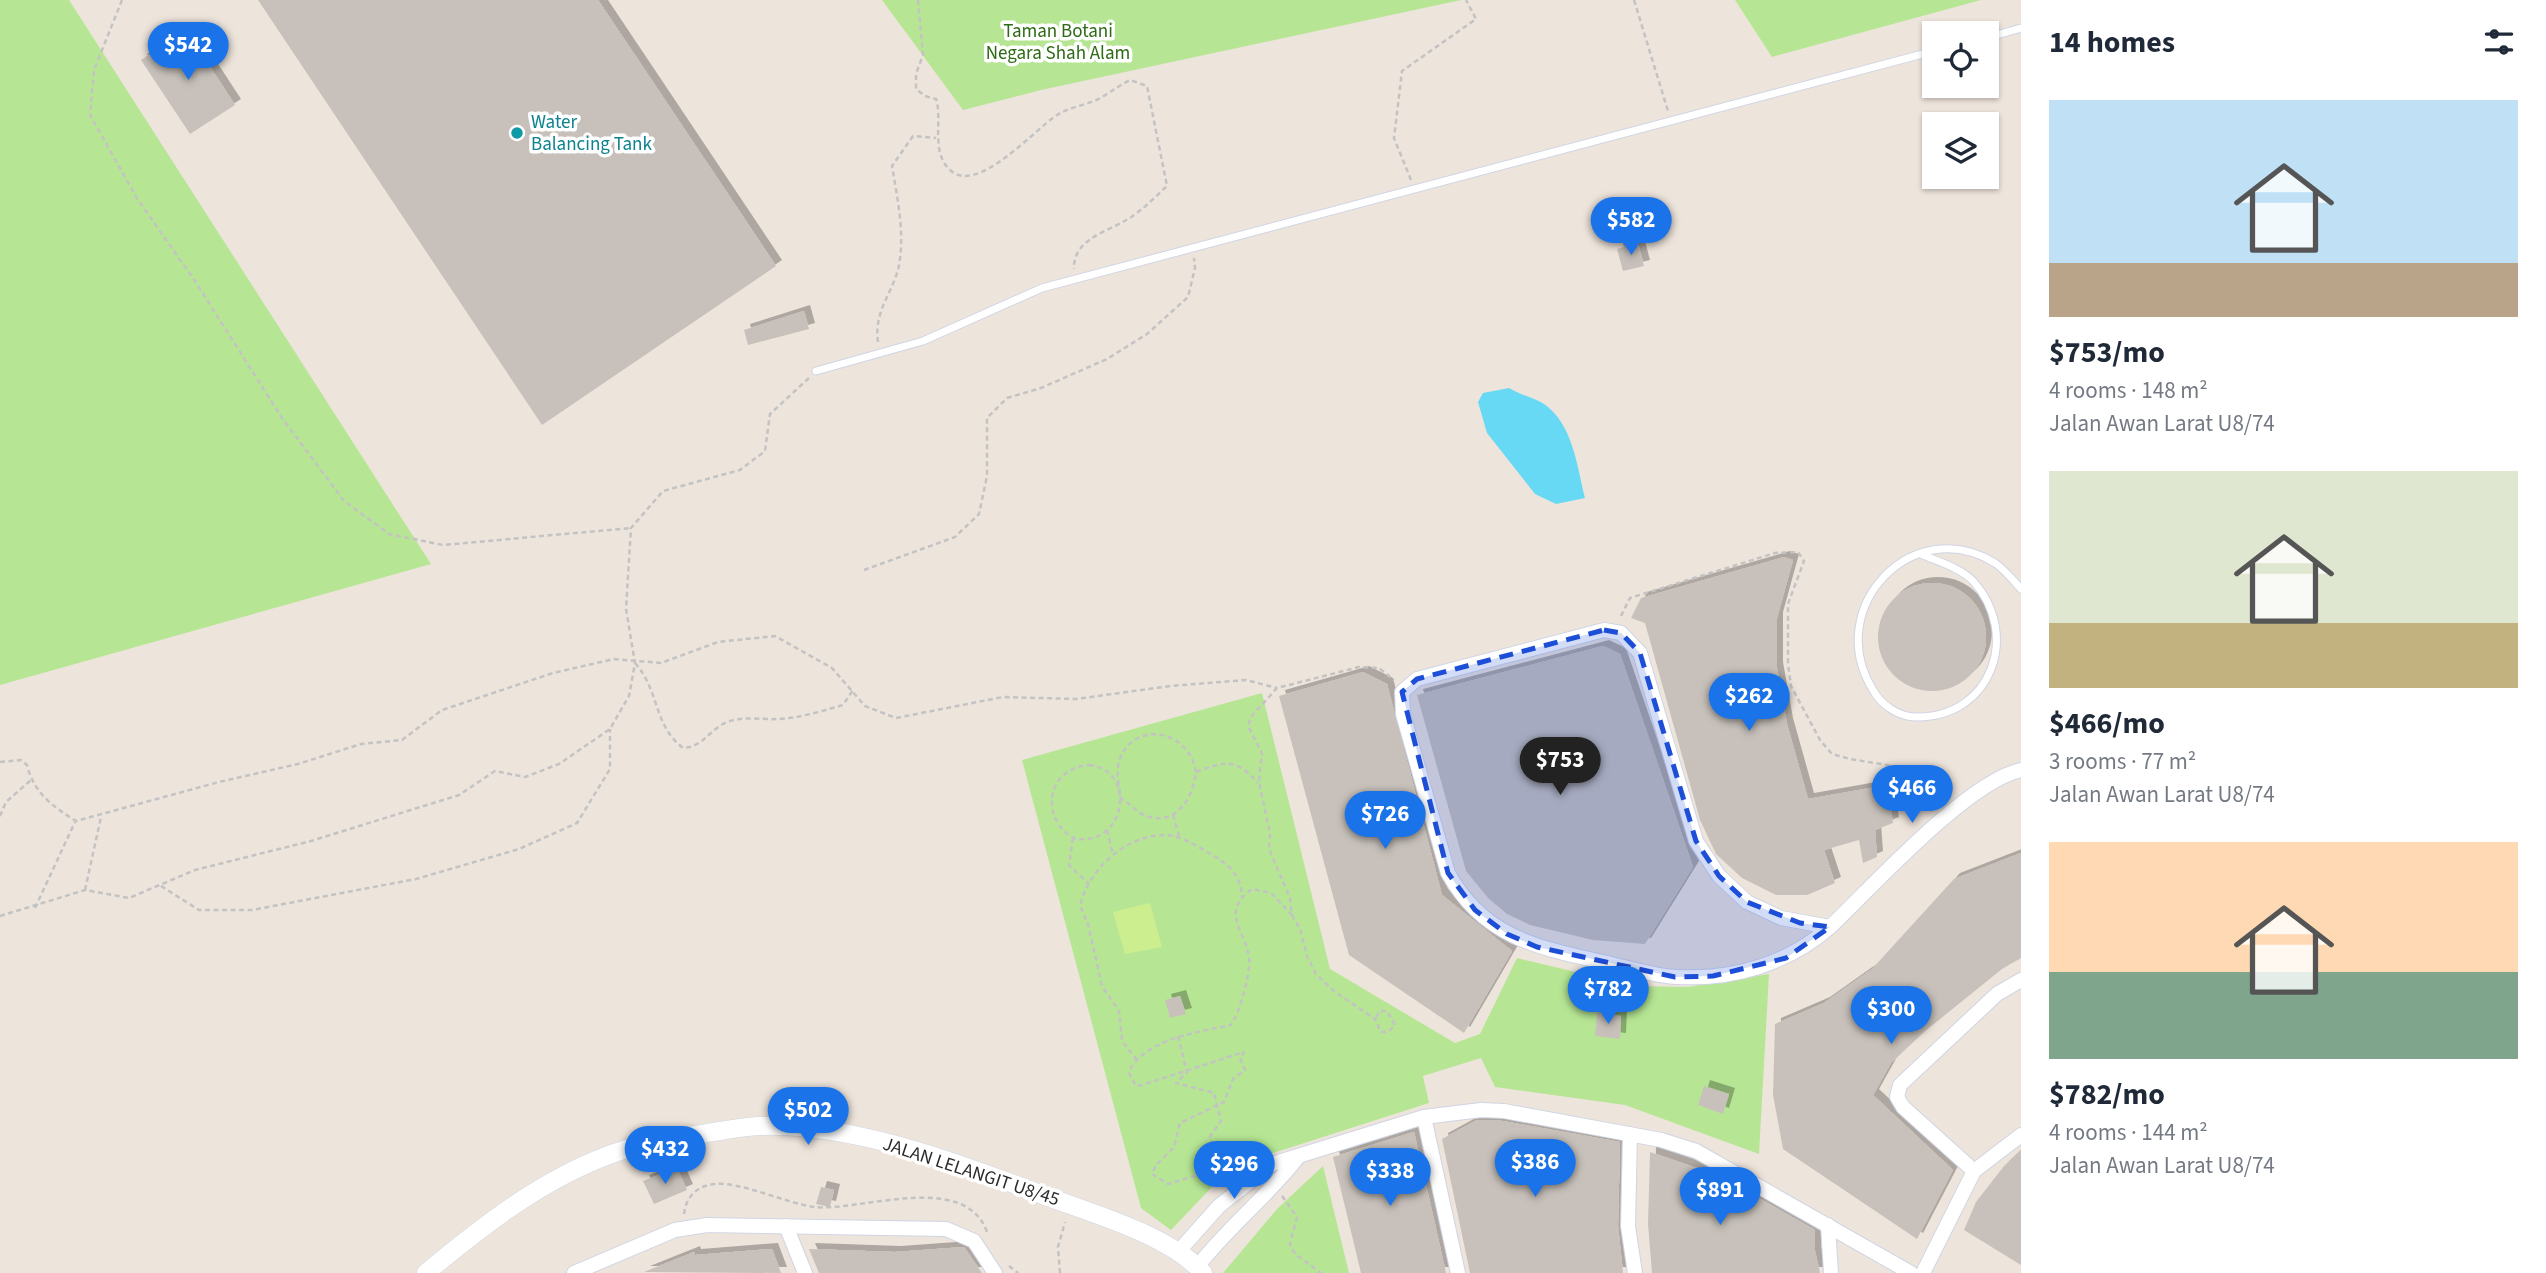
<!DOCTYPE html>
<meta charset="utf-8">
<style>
:root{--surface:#fff;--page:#f2f2f3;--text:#1f2937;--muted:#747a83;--accent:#1a73e8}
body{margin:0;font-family:"Source Sans 3",sans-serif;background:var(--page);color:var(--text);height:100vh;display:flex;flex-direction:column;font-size:26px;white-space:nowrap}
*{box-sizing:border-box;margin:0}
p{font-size:23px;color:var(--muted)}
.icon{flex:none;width:38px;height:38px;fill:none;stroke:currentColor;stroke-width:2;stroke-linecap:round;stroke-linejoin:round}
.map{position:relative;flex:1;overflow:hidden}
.panel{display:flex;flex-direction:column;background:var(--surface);width:525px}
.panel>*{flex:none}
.tools{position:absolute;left:1922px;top:21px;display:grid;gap:14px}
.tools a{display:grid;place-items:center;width:77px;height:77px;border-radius:0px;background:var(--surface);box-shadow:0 2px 5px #0004;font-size:35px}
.price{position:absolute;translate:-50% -60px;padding:0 16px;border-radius:24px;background:var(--accent);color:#fff;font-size:23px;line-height:46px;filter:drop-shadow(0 2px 4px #0008)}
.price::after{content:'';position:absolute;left:50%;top:42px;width:21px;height:16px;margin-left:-10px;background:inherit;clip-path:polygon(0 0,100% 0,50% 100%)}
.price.current{background:#222;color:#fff}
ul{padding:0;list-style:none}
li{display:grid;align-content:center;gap:14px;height:371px;padding:0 28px}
li span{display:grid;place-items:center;height:217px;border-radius:0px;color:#555}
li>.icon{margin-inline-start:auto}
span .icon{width:126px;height:126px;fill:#fffc;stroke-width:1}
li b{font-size:30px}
h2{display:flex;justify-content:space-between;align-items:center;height:84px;padding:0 28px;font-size:30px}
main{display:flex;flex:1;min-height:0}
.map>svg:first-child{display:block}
</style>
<main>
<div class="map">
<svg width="2021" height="1273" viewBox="0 0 2021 1273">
<defs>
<filter id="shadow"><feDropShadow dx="6" dy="-6" stdDeviation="0" flood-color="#0004"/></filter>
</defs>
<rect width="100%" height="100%" fill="#ede4db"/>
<!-- green -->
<g fill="#b6e694">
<polygon points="0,0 69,0 431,564 0,685"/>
<polygon points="882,0 1461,0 1041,90 963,110"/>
<polygon points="1735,0 1981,0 1772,57"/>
<polygon points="1262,693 1330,969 1455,1043 1480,1034 1517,958 1635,986 1688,987 1769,974 1759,1154 1625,1105 1495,1087 1481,1058 1423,1076 1429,1103 1254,1159 1233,1170 1211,1188 1171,1230 1141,1208 1022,760"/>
<polygon points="1323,1166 1349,1273 1223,1273 1277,1209"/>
</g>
<!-- pitch -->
<polygon fill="#cdee8f" points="1150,903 1162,947 1125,954 1113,912"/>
<!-- water -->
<path fill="#68d9f4" d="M1509,388C1520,395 1533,397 1544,404C1573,424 1577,466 1585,498L1556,504L1535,494L1487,433L1478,402L1483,393Z"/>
<!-- building -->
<g fill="#c8c1bb" filter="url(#shadow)">
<polygon points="258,0 598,0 776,266 542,425"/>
<polygon points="186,30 235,105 190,134 141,60"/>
<polygon points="1638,243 1644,266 1623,271 1617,249"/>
<polygon points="804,311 809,329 748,345 744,330"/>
<polygon points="1784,557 1793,560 1777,618 1777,668 1787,724 1808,799 1887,785 1893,823 1875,830 1877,857 1863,863 1859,840 1824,850 1835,883 1807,895 1776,895 1742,878 1716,854 1700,820 1645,623 1631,618 1641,598"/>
<circle cx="1932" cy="637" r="54"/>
<polygon points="1603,646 1620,654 1693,867 1645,944 1593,940 1530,925 1507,914 1488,898 1466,871 1417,695"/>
<polygon points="1363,672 1387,684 1442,895 1512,951 1464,1033 1349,955 1279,696"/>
<polygon points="2021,853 2021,958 2002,969 1924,1032 1891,1063 1873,1095 1953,1170 1917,1239 1783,1149 1773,1095 1775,1024 1824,1003 1872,969 1954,879"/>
<polygon points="1180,996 1186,1014 1170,1018 1165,1000"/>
<polygon points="1597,1012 1621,1016 1620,1039 1595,1036"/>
<polygon points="1704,1086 1729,1094 1723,1114 1698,1105"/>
<polygon points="1477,1120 1503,1121 1620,1142 1618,1226 1623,1273 1470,1273 1442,1139"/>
<polygon points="1414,1132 1446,1273 1361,1273 1333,1157"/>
<polygon points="2021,1150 2021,1265 1964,1230 1976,1202 2004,1166"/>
<polygon points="1650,1152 1720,1176 1815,1230 1815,1251 1820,1273 1652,1273 1648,1224"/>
<polygon points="677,1168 687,1190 654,1204 643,1181"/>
<polygon points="821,1187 834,1190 830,1207 816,1204"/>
<polygon points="964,1247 982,1273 819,1273 809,1249 895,1252"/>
<polygon points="772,1249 781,1273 644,1272 694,1252 695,1255"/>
</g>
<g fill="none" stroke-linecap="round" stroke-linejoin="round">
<defs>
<g id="service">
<polyline points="1986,38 2021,28"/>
<polyline points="816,371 923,341 1042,288 1934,51"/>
<path d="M1921,554C1936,561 1961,568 1973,581C2021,634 1992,718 1916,717C1899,717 1881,705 1873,690C1822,608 1913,512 1995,563C2005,570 2013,580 2021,589"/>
</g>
<g id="minor">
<path d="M1604,630L1621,633L1640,653L1696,841L1719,876L1747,902L1781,918L1830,927C1788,964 1733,980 1677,977C1651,976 1624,966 1598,961C1534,947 1482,935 1448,873L1403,714L1402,692L1417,679Z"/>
<path d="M1830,927C1872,887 1968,781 2021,770"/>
<polyline points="1424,1117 1458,1273"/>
<polyline points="1630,1134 1628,1226 1635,1273"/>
<polyline points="1974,1171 1903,1107 1897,1097 1900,1085 1997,994 2021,980"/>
<polyline points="1828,1225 1831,1273"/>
<polyline points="786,1226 805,1273"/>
<polyline points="1178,1252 1219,1206 1272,1164 1424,1117 1481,1110 1504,1111 1661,1140 1696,1151 1911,1273"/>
<path d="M1197,1267C1228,1227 1268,1196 1298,1157"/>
<polyline points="574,1273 675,1230 707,1225 946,1229 974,1241 995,1273"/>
<polyline points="1923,1273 1974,1171 2021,1135"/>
</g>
<path id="tertiary" d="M426,1273C488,1221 558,1167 637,1146C654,1141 672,1140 689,1136C721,1131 751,1124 783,1126C871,1130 961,1164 1043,1195C1090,1213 1170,1235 1203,1273"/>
</defs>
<!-- service casing -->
<use href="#service" stroke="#d0d5e4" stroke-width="9"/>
<!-- minor casing -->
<use href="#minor" stroke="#d0d5e4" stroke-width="16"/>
<!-- tertiary casing -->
<use href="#tertiary" stroke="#d0d5e4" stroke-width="19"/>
<!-- path -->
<g stroke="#c3c3c3" stroke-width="2.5" stroke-dasharray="5 3.5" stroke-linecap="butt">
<polyline points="122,0 94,70 90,115 138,200 195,281 282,418 344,501 389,534 443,545 631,528"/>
<path d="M918,0L923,55L916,74V89L925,96L936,99C943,120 930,151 950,170C977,196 1035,129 1057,115C1071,106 1089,105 1102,97C1112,91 1120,85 1130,80L1147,86L1167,186C1155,197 1143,210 1128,219C1107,232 1073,239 1074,269"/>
<polyline points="1634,0 1668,111"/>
<polyline points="1411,180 1394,138 1402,71 1476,19 1466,0"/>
<path d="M878,342C873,308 897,289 900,259C904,229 897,196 892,166L913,136L936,138"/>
<polyline points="864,570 955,537 979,514 987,476 987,418 1007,398 1041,388 1107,359 1147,334 1188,297 1195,268 1194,258"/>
<polyline points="1621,616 1630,598 1775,553 1798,552 1804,561 1788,604 1788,664 1791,686 1820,740 1832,754 1850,759 1936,773 1951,794"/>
<path d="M635,663C660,691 653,725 683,748C702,747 707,733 723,724C740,715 761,720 778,719C800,718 822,711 843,705L853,690"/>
<path d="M0,762L21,760L27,765C34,793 52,806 76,821L219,782L298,764L361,744L402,740L442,710L553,673L614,659L661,663L718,642L775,636L832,668L865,706L896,718L1003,697L1076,699L1170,686L1246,680L1277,688"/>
<path d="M1089,765C1136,769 1128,845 1076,839C1041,823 1043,769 1089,765Z"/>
<path d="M1196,772C1188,727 1132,721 1119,761C1116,774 1119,787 1121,799C1130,803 1135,811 1144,815C1176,828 1193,798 1196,772C1225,761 1236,758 1258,783"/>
<polyline points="1173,815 1180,839"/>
<polyline points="0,816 6,802 31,780"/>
<polyline points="1107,830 1113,854"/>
<polyline points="1073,838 1069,865 1089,884"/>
<polyline points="161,886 199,910 252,910 416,879 519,849 577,823 610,769 610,729"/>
<polyline points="85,890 101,817"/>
<polyline points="35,908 75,822"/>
<polyline points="1292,915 1300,929 1307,956 1316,974 1335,992 1375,1019 1381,1032 1388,1032 1395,1025 1387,1011 1380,1011 1375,1019"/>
<polyline points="0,916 85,890 129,898 195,870 311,841 459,795 495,771 525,777 559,764 610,729 629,696 635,663 626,609 631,528 663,491 740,470 765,451 770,414 809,378"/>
<polyline points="1178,1036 1187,1072 1176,1083 1214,1093 1221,1121 1209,1138 1224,1165"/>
<path d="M1137,1060L1122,1041L1119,1011L1102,986L1088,924L1080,906C1088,868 1132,829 1173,836C1187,839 1200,848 1212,855C1230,865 1241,876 1242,897"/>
<path d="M1265,1152L1263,1147L1227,1155L1225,1167L1168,1184L1152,1174L1156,1165L1174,1147L1180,1123L1224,1102L1233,1079L1245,1070L1240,1058L1244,1052L1142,1085L1136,1086L1129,1073C1140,1040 1202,1031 1231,1025C1240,1012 1251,973 1249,957C1244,928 1220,912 1252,889L1271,893L1292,915L1290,898L1269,849L1270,834L1259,781L1262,753L1248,726L1251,717L1277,688L1359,667L1379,668L1394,680"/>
<polyline points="1282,1196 1297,1217 1290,1244 1295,1254 1321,1273"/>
<path d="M684,1214C686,1196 698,1185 716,1184C741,1182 786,1203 814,1207C859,1212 965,1170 987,1232"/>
<polyline points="1009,1266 1018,1273"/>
<polyline points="1060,1273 1058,1247 1065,1222"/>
</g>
<!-- service -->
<use href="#service" stroke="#fff" stroke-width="7"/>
<!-- minor -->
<use href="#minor" stroke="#fff" stroke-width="14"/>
<!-- tertiary -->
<use href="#tertiary" stroke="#fff" stroke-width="18"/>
</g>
<!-- marked area -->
<path fill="#1d4ed8" fill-opacity="0.2" stroke="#1d4ed8" stroke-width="5" stroke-dasharray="14 9" stroke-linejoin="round" d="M1604,630L1621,633L1640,653L1696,841L1719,876L1747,902L1800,923L1830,927L1786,958L1713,976L1675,977L1537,947L1507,934L1475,910L1448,873L1402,692L1417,679Z"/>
<!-- markers -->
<circle fill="#0f9aa8" stroke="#fff" stroke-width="2.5" cx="517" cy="133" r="7"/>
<g text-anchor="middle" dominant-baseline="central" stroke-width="7" stroke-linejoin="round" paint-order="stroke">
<!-- park labels -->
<g font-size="19" fill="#2e6a16" stroke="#fff">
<text x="1058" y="31">Taman Botani<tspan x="1058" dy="22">Negara Shah Alam</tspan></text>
</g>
<!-- culture labels -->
<g font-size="19" fill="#0d838f" stroke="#fff" text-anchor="start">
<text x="531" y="122">Water<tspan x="531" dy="22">Balancing Tank</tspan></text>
</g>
<!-- street labels -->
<g font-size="19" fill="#2a2a2a" stroke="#fff">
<text transform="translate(971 1172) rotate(18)">JALAN LELANGIT U8/45</text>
</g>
</g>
</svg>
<div class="tools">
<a><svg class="icon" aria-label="locate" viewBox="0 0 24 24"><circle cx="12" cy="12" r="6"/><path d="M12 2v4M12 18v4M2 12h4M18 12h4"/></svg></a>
<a><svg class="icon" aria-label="layers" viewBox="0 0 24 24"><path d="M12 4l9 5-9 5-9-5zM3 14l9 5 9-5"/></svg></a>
</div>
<b class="price" style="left:188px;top:82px">$542</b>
<b class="price" style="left:1631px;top:257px">$582</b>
<b class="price" style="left:1749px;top:733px">$262</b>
<b class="price current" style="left:1560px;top:797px">$753</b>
<b class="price" style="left:1912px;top:825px">$466</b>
<b class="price" style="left:1385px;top:851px">$726</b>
<b class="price" style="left:1608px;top:1026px">$782</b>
<b class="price" style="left:1891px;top:1046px">$300</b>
<b class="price" style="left:808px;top:1147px">$502</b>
<b class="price" style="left:665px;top:1186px">$432</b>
<b class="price" style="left:1535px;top:1199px">$386</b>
<b class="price" style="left:1234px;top:1201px">$296</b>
<b class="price" style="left:1390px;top:1208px">$338</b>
<b class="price" style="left:1720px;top:1227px">$891</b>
</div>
<section class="panel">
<h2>14 homes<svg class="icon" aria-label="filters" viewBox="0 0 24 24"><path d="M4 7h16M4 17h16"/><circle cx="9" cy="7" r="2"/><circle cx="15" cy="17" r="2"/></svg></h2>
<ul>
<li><span style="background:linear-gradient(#bfe0f5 75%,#b9a48a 0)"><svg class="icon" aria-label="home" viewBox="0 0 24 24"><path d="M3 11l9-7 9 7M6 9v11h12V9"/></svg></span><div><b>$753/mo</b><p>4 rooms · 148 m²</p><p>Jalan Awan Larat U8/74</p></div></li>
<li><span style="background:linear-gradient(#dfe7d0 70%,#c2b280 0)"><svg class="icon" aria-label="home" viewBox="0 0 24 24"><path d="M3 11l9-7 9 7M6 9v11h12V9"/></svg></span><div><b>$466/mo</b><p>3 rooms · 77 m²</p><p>Jalan Awan Larat U8/74</p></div></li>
<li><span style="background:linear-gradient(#ffd9b3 60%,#7fa58c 0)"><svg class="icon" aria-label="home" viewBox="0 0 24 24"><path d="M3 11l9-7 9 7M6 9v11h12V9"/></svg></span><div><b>$782/mo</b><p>4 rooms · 144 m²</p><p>Jalan Awan Larat U8/74</p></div></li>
</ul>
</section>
</main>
